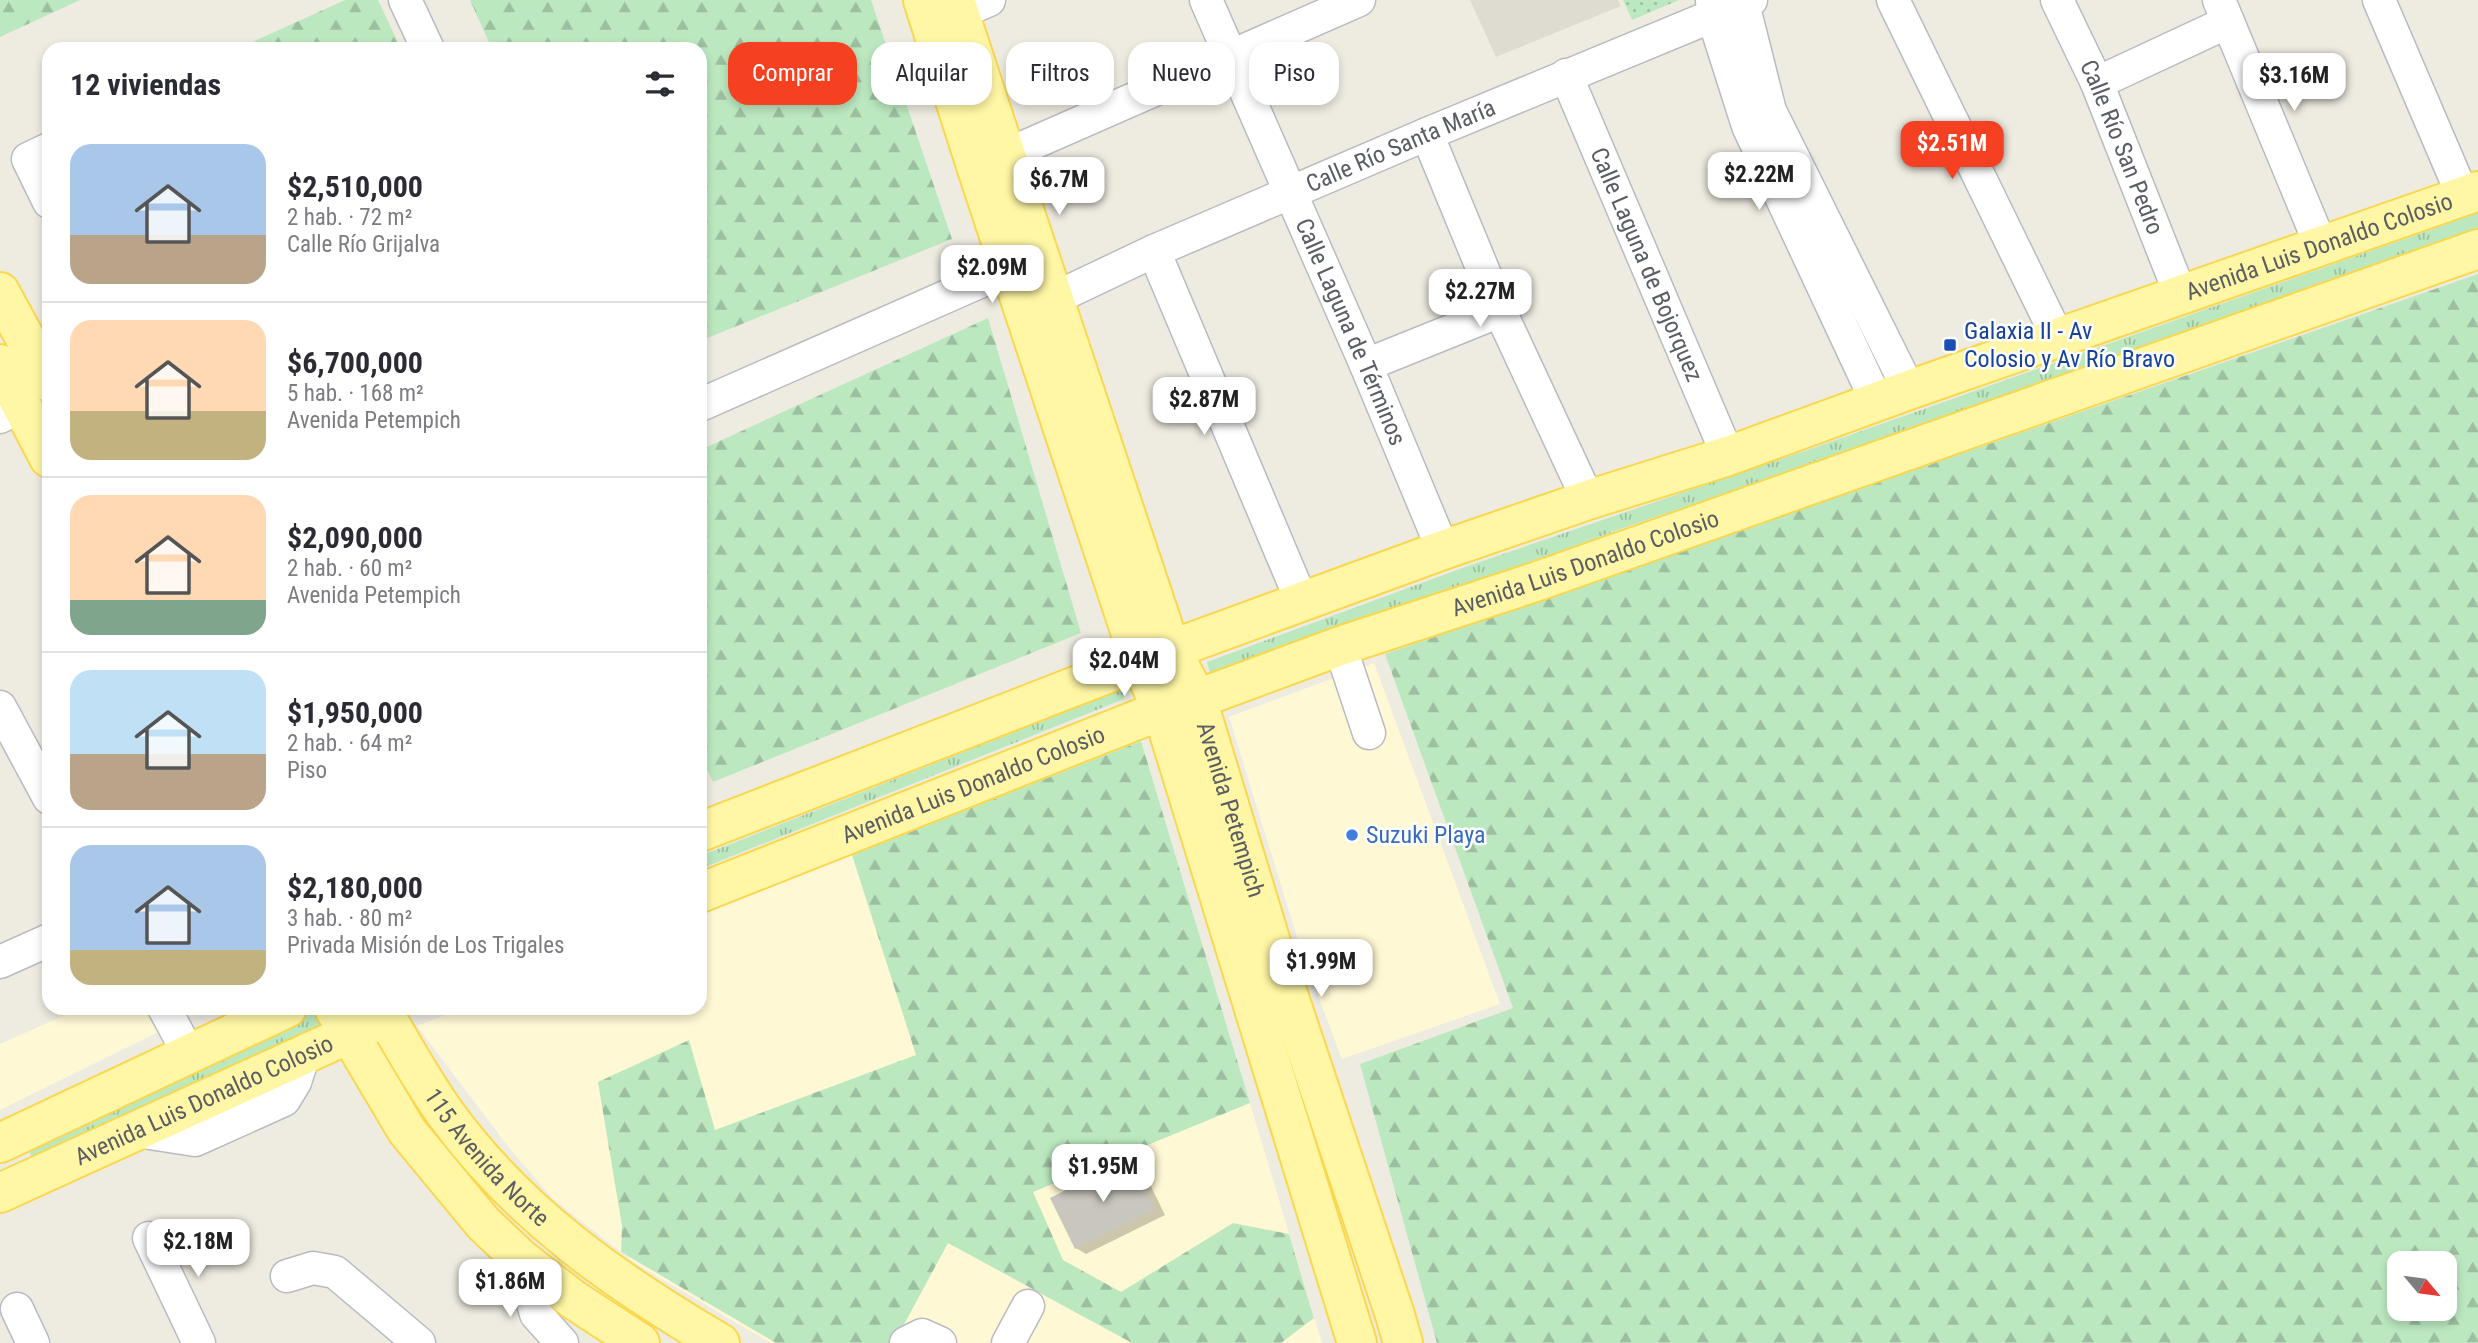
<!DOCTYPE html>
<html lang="es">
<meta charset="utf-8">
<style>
:root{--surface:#fff;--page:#f2f2f3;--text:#2b2b33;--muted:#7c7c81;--line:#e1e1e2;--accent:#f54121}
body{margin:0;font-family:"Roboto Condensed",sans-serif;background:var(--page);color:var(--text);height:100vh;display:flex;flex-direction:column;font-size:26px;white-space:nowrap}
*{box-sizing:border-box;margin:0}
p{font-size:23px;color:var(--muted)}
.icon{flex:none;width:38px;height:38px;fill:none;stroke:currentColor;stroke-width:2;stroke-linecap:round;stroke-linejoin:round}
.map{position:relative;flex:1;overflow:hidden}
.panel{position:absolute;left:42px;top:42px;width:665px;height:973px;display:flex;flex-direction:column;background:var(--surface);border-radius:21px;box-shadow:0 4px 10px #0003}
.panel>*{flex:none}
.top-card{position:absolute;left:728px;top:42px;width:665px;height:63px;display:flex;gap:14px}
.needle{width:46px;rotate:119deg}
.buttons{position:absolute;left:2387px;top:1251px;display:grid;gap:14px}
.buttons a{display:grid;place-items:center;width:70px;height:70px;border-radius:14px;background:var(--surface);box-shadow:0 4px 10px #0003;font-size:35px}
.price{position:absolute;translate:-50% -60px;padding:0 16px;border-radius:14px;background:#fff;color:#222;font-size:23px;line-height:46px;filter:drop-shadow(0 2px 4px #0008)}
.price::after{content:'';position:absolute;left:50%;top:42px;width:21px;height:16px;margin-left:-10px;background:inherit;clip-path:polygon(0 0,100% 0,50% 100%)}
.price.current{background:var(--accent);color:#fff}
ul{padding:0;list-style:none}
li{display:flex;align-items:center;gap:21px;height:175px;padding:0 28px}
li+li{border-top:2px solid var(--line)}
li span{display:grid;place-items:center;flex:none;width:196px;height:140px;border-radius:21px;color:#555}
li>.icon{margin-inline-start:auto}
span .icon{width:84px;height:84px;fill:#fffc;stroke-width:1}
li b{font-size:30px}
h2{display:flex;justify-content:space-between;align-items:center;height:84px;padding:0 28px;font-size:30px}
.tag{padding:0 24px;border-radius:21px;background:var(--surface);box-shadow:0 4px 10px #0003;font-size:24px;line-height:63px}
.tag.current{background:var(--accent);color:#fff}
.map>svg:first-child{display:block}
</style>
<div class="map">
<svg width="2478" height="1343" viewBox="0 0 2478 1343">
<defs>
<pattern id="grass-tufts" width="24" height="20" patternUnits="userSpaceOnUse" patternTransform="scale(1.75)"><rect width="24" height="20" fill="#bce8bf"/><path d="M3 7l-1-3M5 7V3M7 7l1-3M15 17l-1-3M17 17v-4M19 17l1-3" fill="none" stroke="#9cbf9f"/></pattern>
<pattern id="forest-firs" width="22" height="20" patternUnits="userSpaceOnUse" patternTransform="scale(1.75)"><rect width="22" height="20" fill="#bce8bf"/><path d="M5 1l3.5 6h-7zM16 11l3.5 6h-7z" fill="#9cbf9f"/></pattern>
<pattern id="park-dots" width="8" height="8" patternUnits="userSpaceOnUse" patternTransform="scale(1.75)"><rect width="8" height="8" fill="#bce8bf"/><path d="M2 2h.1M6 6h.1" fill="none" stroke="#9cbf9f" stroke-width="1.8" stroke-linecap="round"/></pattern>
</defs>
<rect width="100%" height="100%" fill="#eeece1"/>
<!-- commercial -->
<g fill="#fff8d5">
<polygon points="1374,663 1500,1004 1342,1059 1302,953 1229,717"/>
<polygon points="1141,741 1322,1343 771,1343 638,1265 554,1200 510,1149 417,1026 463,1008 700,1008 700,914"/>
<polygon points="81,1008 207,1008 0,1110 0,1044"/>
</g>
<!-- education -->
<polygon fill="#dedbd0" points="1470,0 1618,0 1621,6 1496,57"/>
<!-- grass -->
<g fill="url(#grass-tufts)">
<polygon points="2478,213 2478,236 1626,527 1212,680 1207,662 1465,567 1816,447"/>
<polygon points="1121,690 1125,693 1124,699 700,869 700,856"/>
<polygon points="320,1008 322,1024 33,1160 28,1148"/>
</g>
<!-- forest -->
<g fill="url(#forest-firs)" fill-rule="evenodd">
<polygon points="0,0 80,0 0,37"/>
<polygon points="345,0 378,0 401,49 237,49"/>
<polygon points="470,0 871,0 952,239 700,341 700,49 492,49"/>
<path d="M2478,274V1343H1437L1360,1064L1513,1008L1385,654ZM2399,1264H2445V1309H2399Z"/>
<polygon points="988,318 1081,633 713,782 700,755 700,450"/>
<polygon points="1141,741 1250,1103 1033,1192 1063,1260 1121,1292 1233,1223 1289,1234 1314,1318 1281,1343 1132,1343 948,1243 894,1343 776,1343 621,1252 622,1226 598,1082 689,1040 715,1130 916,1055 852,855"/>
</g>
<!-- park -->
<polygon fill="url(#park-dots)" points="1623,0 1679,0 1632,20"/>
<!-- shadow -->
<polygon fill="#0003" points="1130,1160 1141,1166 1165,1215 1086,1254 1076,1248"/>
<!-- building -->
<polygon fill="#c9c6be" points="1130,1158 1155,1209 1075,1249 1050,1198"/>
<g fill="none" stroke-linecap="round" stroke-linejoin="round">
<defs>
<g id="minor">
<polyline points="405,0 428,49"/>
<path id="s1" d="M1206,0L1366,365L1443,550"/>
<polyline points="1712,0 1713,16 1748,126 1877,402"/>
<polyline points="1742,0 1770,111 1909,390"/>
<polyline points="1893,0 2058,338"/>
<path id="s2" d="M2057,0L2097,83L2181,296"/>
<polyline points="2219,0 2321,246"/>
<polyline points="2379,0 2463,196"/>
<polyline points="959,13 989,0"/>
<path id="s3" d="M1566,75L1728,456"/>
<polyline points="2097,83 2228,22"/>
<polyline points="1427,134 1500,311 1588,500"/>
<polyline points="49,149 28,159 49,202"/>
<polyline points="1006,155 1359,0"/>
<polyline points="1154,251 1302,602"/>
<path id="s4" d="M1053,299L1154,251L1427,134L1751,0"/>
<polyline points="1366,365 1500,311"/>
<polyline points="700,405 1011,268"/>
<polyline points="0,417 22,405"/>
<polyline points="1340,646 1369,733"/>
<polyline points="0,707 49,798"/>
<polyline points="0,962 49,940"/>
<polyline points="164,1008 189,1054"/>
<polyline points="137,1131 195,1140 284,1100 295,1082 304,1054"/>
<polyline points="149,1238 199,1343"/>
<polyline points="521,1259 536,1314 562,1343"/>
<polyline points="287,1276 313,1268 335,1272 419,1343"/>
<polyline points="17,1309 33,1343"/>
<polyline points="906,1343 922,1335 940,1343"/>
<polyline points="1008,1343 1028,1306"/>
</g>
<g id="major">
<polyline points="923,0 978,172 1140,661 1162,710 1357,1343"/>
<path id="s5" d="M955,0C1026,217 1098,434 1171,650L1197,699L1273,949L1395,1315L1403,1343"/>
<polyline points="0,292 49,382"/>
<polyline points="0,364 49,458"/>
<path id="s6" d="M700,832L1140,661L1443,550L1588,500L1728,456L1909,390L2478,191"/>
<path id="s7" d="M700,893L1162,710L1197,699L1340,646L1535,582L2478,249"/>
<polyline points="334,1008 407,1131 483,1223 521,1259 574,1300 640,1343"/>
<path id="s8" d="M381,1008C402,1044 423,1083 448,1117C520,1215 616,1282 720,1343"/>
<polyline points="0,1143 287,1008"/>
<path id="s9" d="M0,1193L371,1024"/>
</g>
</defs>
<!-- minor casing -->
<use href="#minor" stroke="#b9bbc2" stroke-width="35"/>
<!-- major casing -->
<use href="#major" stroke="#fbd74e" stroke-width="42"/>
<!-- minor -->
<use href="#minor" stroke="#fff" stroke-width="32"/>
<!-- major -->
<use href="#major" stroke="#fff7a5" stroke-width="38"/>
</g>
<!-- markers -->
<rect fill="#1a4fb4" stroke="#fff" stroke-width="2.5" x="1943" y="338" width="14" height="14" rx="3.5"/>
<circle fill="#3f7fe0" stroke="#fff" stroke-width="2.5" cx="1352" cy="835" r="7"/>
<g text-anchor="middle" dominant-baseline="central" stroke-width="5" stroke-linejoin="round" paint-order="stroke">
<!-- street labels -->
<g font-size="24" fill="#5a5d64" stroke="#fff">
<text stroke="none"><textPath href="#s4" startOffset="380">Calle Río Santa María</textPath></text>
<text stroke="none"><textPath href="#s2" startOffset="161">Calle Río San Pedro</textPath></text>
<text stroke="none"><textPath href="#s6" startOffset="1722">Avenida Luis Donaldo Colosio</textPath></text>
<text stroke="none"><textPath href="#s3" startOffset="206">Calle Laguna de Bojorquez</textPath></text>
<text stroke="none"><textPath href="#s1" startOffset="362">Calle Laguna de Términos</textPath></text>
<text stroke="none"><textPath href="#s7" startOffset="945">Avenida Luis Donaldo Colosio</textPath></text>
<text stroke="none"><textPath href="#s7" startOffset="294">Avenida Luis Donaldo Colosio</textPath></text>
<text stroke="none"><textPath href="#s5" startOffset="856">Avenida Petempich</textPath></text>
<text stroke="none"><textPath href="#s9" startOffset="224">Avenida Luis Donaldo Colosio</textPath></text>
<text stroke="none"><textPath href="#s8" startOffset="184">115 Avenida Norte</textPath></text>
</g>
<!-- transit labels -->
<g font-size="24" fill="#164399" stroke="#fff" text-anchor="start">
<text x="1964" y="331">Galaxia II - Av<tspan x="1964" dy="28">Colosio y Av Río Bravo</tspan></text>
</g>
<!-- shop labels -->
<g font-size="24" fill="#366cbe" stroke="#fff" text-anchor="start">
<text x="1366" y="835">Suzuki Playa</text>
</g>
</g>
</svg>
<div class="buttons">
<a><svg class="needle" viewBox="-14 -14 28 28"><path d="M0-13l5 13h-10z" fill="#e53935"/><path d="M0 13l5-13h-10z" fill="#7c7c81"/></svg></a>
</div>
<b class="price" style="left:2294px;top:113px">$3.16M</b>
<b class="price current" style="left:1952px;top:181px">$2.51M</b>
<b class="price" style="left:1759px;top:212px">$2.22M</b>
<b class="price" style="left:1059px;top:217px">$6.7M</b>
<b class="price" style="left:992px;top:305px">$2.09M</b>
<b class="price" style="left:1480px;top:329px">$2.27M</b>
<b class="price" style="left:1204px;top:437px">$2.87M</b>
<b class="price" style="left:1124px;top:698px">$2.04M</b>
<b class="price" style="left:1321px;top:999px">$1.99M</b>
<b class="price" style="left:1103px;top:1204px">$1.95M</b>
<b class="price" style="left:198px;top:1279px">$2.18M</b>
<b class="price" style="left:510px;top:1319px">$1.86M</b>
<div class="top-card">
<a class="tag current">Comprar</a>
<a class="tag">Alquilar</a>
<a class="tag">Filtros</a>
<a class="tag">Nuevo</a>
<a class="tag">Piso</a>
</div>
<section class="panel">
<h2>12 viviendas<svg class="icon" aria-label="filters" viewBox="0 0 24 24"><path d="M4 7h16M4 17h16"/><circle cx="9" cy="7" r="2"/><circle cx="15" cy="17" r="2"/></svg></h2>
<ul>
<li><span style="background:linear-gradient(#a9c7e8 65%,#b9a48a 0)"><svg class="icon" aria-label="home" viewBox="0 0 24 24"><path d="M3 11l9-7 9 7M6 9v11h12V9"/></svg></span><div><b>$2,510,000</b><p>2 hab. · 72 m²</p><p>Calle Río Grijalva</p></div></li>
<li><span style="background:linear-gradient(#ffd9b3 65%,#c2b280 0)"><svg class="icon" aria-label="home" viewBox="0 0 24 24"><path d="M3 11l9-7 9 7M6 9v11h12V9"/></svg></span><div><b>$6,700,000</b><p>5 hab. · 168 m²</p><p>Avenida Petempich</p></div></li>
<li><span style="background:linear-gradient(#ffd9b3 75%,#7fa58c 0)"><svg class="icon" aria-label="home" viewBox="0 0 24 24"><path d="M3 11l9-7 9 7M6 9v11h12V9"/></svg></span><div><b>$2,090,000</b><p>2 hab. · 60 m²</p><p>Avenida Petempich</p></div></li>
<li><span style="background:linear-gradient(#bfe0f5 60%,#b9a48a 0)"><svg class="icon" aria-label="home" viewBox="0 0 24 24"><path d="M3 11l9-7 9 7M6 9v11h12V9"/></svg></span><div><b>$1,950,000</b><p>2 hab. · 64 m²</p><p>Piso</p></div></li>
<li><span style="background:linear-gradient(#a9c7e8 75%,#c2b280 0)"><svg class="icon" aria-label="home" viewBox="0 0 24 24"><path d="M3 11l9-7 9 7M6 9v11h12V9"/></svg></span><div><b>$2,180,000</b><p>3 hab. · 80 m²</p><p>Privada Misión de Los Trigales</p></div></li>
</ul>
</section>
</div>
